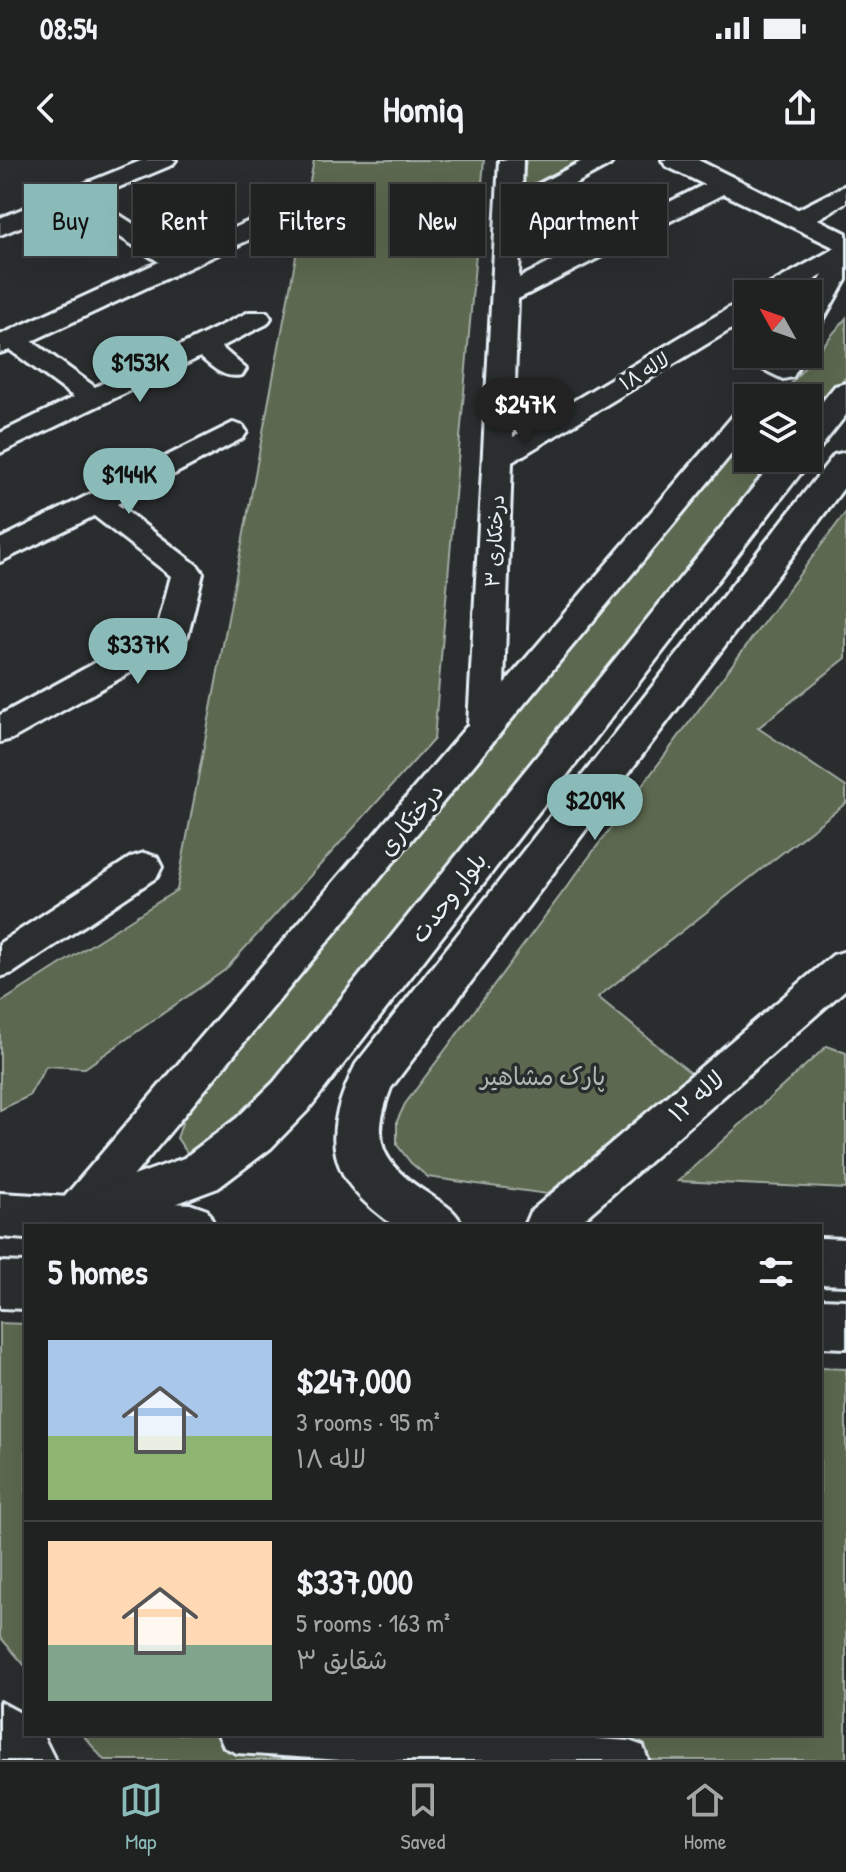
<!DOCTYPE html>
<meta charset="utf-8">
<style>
:root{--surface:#202222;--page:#282a2a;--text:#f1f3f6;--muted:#a2a4a5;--line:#3d3f40;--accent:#8bbbb9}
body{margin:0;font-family:"Patrick Hand","Playpen Sans Arabic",sans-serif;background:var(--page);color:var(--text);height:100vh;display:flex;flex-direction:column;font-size:30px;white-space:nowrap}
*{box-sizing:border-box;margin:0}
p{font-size:26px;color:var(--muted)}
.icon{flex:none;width:44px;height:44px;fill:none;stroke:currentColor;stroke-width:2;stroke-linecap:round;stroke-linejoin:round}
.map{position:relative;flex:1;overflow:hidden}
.side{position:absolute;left:24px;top:1064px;width:798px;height:512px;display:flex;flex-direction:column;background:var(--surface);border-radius:0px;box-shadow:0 8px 32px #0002,0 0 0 2px var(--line)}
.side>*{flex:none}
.top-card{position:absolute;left:24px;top:24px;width:798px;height:72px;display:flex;gap:16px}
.needle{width:52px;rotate:310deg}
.buttons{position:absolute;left:734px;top:120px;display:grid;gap:16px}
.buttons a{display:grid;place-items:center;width:88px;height:88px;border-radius:0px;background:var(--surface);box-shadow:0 8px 32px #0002,0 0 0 2px var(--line);font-size:40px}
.price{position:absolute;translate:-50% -68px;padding:0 18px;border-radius:28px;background:var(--accent);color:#111;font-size:26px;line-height:52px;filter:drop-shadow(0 2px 4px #0008)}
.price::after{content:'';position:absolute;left:50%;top:48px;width:24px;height:18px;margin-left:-12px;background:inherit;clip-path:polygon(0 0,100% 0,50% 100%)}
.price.current{background:#222;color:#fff}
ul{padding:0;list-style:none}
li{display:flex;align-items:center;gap:24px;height:200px;padding:0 24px}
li+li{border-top:2px solid var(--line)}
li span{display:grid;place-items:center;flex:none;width:224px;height:160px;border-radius:0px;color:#555}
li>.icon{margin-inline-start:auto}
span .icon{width:96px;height:96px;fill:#fffc;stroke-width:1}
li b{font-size:34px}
h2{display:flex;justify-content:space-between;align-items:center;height:96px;padding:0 24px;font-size:34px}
.tag{padding:0 28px;border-radius:0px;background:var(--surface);box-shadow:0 8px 32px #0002,0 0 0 2px var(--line);font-size:28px;line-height:72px}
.tag.current{background:var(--accent);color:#111}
.status{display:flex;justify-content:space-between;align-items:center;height:56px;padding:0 40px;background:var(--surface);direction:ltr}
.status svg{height:22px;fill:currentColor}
header{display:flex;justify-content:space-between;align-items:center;height:104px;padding:0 24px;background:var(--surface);font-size:36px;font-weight:700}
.tab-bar{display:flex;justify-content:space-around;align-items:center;height:112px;border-top:2px solid var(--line);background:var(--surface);font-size:22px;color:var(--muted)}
.tab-bar a{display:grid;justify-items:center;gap:4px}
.tab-bar .current{color:var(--accent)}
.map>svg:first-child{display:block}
</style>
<div class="status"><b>08:54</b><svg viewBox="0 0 49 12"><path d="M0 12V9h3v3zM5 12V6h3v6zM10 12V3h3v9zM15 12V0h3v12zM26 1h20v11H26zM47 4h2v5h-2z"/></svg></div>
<header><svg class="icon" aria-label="back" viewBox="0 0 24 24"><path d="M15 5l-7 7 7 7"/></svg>Homiq<svg class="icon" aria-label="share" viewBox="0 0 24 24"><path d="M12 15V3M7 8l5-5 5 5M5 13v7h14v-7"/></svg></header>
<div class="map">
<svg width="846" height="1600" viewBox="0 0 846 1600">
<rect width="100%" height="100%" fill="#2a2d2e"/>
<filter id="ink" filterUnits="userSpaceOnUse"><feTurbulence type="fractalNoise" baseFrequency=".0125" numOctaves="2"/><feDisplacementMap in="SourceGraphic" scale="16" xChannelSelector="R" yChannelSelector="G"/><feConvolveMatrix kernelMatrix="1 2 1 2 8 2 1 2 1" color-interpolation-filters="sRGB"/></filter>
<g filter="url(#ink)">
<!-- green -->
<g fill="#5b6850" stroke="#a2aca4" stroke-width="2">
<polygon points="314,0 484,0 434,579 225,810 85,908 46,906 29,936 0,950 0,843 177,730"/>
<polygon points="526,0 582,0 523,29"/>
<polygon points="846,158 846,217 808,264 808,238 779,238"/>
<polygon points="748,274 748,298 781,298 267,940 208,994 188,994 177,978 185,955 213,912"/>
<polygon points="846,352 846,498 758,568 846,627 846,643 598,837 692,914 547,1034 428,1017 411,1003 397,985 397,961 405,944"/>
<polygon points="827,886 846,893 846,1029 678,1021"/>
<polygon points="0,1163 26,1164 26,1507 0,1477"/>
<polygon points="820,1208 846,1209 846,1600 104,1600 82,1574 820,1574"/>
</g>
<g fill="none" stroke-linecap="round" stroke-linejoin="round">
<defs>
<polygon id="pedestrian" points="218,1574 526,1574 629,1581 643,1586 648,1600 341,1600 237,1593 224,1587"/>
<g id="minor">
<path d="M143,0H176L172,5L93,38L179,93L267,53H285L288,58L285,63L32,181L95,227L249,152H267L271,158L267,164L221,187L246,209L242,215C223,219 214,208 200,197L0,293V273L74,237L10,190L0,193V175L159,102L72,46L0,75V58Z"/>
<polygon points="499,0 523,0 522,33 584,0 614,0 610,5 521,53 519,118 715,19 733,19 736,24 733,29 518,139 513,277 739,142 748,140 748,159 512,302 504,524 738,250 748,247 748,274 92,1066 51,1066 49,1061 55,1048 468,565"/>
<path d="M846,25V42C829,52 807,70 787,65L784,60L787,55Z"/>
<polygon points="846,82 846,120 817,171 808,173 808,141 823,115 791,134 759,134 763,128"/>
<polygon points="748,187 748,194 806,194 793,217 783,219 744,200 740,194"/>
<polygon points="233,263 243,266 247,272 243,278 117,344 198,406 203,413 188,475 183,483 12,579 0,582 0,555 157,469 171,416 94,356 0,402 0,379"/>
<polygon points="144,693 157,697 162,707 157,717 13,813 0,817 0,783 131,697"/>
<polygon points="846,791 846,829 576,1066 524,1066 530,1052 833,795"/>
</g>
<g id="tertiary">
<polygon points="662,0 698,0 846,73 846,93 666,6"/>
<polygon points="846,223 846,255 820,288 808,291 808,259 835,226"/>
<polygon points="808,292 812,298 807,305 308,950 271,988 218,1028 116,1066 54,1066 50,1059 58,1043 184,998 237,958 274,922 777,298 808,298"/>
<path d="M846,292V325L391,928C370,981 381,1003 427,1033C443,1044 454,1048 463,1066H395C326,1019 320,977 356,904L834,295Z"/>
</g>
<g id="secondary">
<polygon points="0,1033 190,1044 207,1050 215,1066 26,1066 26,1079 0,1077"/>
<polygon points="820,1078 846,1079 846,1125 820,1124"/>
<polygon points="0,1102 26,1103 26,1149 0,1148"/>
<polygon points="820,1139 846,1140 846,1188 820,1187"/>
<polygon points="0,1542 26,1556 26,1574 42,1574 55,1600 0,1600"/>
</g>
</defs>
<!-- pedestrian casing -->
<use href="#pedestrian" stroke="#e8f1f8" stroke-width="6"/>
<!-- minor casing -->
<use href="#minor" stroke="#e8f1f8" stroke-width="6"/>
<!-- tertiary casing -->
<use href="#tertiary" stroke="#e8f1f8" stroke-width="6"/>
<!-- secondary casing -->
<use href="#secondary" stroke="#e8f1f8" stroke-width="6"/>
<!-- pedestrian -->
<use href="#pedestrian" fill="#2a2d2e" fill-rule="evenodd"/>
<!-- minor -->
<use href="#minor" fill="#2a2d2e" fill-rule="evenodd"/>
<!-- tertiary -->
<use href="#tertiary" fill="#2a2d2e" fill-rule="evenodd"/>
<!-- secondary -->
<use href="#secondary" fill="#2a2d2e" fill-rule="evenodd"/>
</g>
</g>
<g text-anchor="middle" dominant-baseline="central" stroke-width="7" stroke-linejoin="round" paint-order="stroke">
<!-- far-street labels -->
<g font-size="20" fill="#e8f1f8" stroke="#2a2d2e">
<text transform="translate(644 211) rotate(-31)">لاله ۱۸</text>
<text transform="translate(494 381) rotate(-87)">درختکاری ۳</text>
</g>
<!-- street labels -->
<g font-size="24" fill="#e8f1f8" stroke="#2a2d2e">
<text transform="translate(410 659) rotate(-50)">درختکاری</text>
<text transform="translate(448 737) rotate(-52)">بلوار وحدت</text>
<text transform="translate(696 936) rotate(-41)">لاله ۱۲</text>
</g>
<!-- park labels -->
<g font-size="24" fill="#b0bab5" stroke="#2a2d2e">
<text x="543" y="916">پارک مشاهیر</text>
</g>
</g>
</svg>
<div class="buttons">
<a><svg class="needle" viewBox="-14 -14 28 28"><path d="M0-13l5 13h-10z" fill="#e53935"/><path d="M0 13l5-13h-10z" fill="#a2a4a5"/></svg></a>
<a><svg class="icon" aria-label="layers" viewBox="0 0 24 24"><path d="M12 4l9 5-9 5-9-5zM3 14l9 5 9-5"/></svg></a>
</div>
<b class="price" style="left:140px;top:244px">$153K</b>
<b class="price current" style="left:525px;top:286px">$247K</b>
<b class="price" style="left:129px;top:356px">$144K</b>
<b class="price" style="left:138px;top:526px">$337K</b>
<b class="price" style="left:595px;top:682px">$209K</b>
<div class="top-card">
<a class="tag current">Buy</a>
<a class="tag">Rent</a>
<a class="tag">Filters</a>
<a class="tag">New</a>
<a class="tag">Apartment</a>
</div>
<section class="side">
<h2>5 homes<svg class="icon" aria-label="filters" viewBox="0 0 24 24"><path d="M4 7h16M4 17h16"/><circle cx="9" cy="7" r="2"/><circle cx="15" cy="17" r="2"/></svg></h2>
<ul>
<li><span style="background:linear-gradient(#a9c7e8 60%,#8fb573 0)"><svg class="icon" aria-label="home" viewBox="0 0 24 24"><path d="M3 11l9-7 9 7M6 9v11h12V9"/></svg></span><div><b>$247,000</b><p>3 rooms · 95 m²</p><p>لاله ۱۸</p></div></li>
<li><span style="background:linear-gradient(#ffd9b3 65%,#7fa58c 0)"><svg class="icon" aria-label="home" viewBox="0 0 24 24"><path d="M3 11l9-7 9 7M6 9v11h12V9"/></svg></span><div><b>$337,000</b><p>5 rooms · 163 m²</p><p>شقایق ۳</p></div></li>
</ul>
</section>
</div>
<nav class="tab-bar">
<a class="current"><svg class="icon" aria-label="map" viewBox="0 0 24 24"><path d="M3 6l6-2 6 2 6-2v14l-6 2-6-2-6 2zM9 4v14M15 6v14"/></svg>Map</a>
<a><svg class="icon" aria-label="saved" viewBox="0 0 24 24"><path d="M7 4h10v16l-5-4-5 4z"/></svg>Saved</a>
<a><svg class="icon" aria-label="home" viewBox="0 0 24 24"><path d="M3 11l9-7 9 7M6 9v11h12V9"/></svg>Home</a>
</nav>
